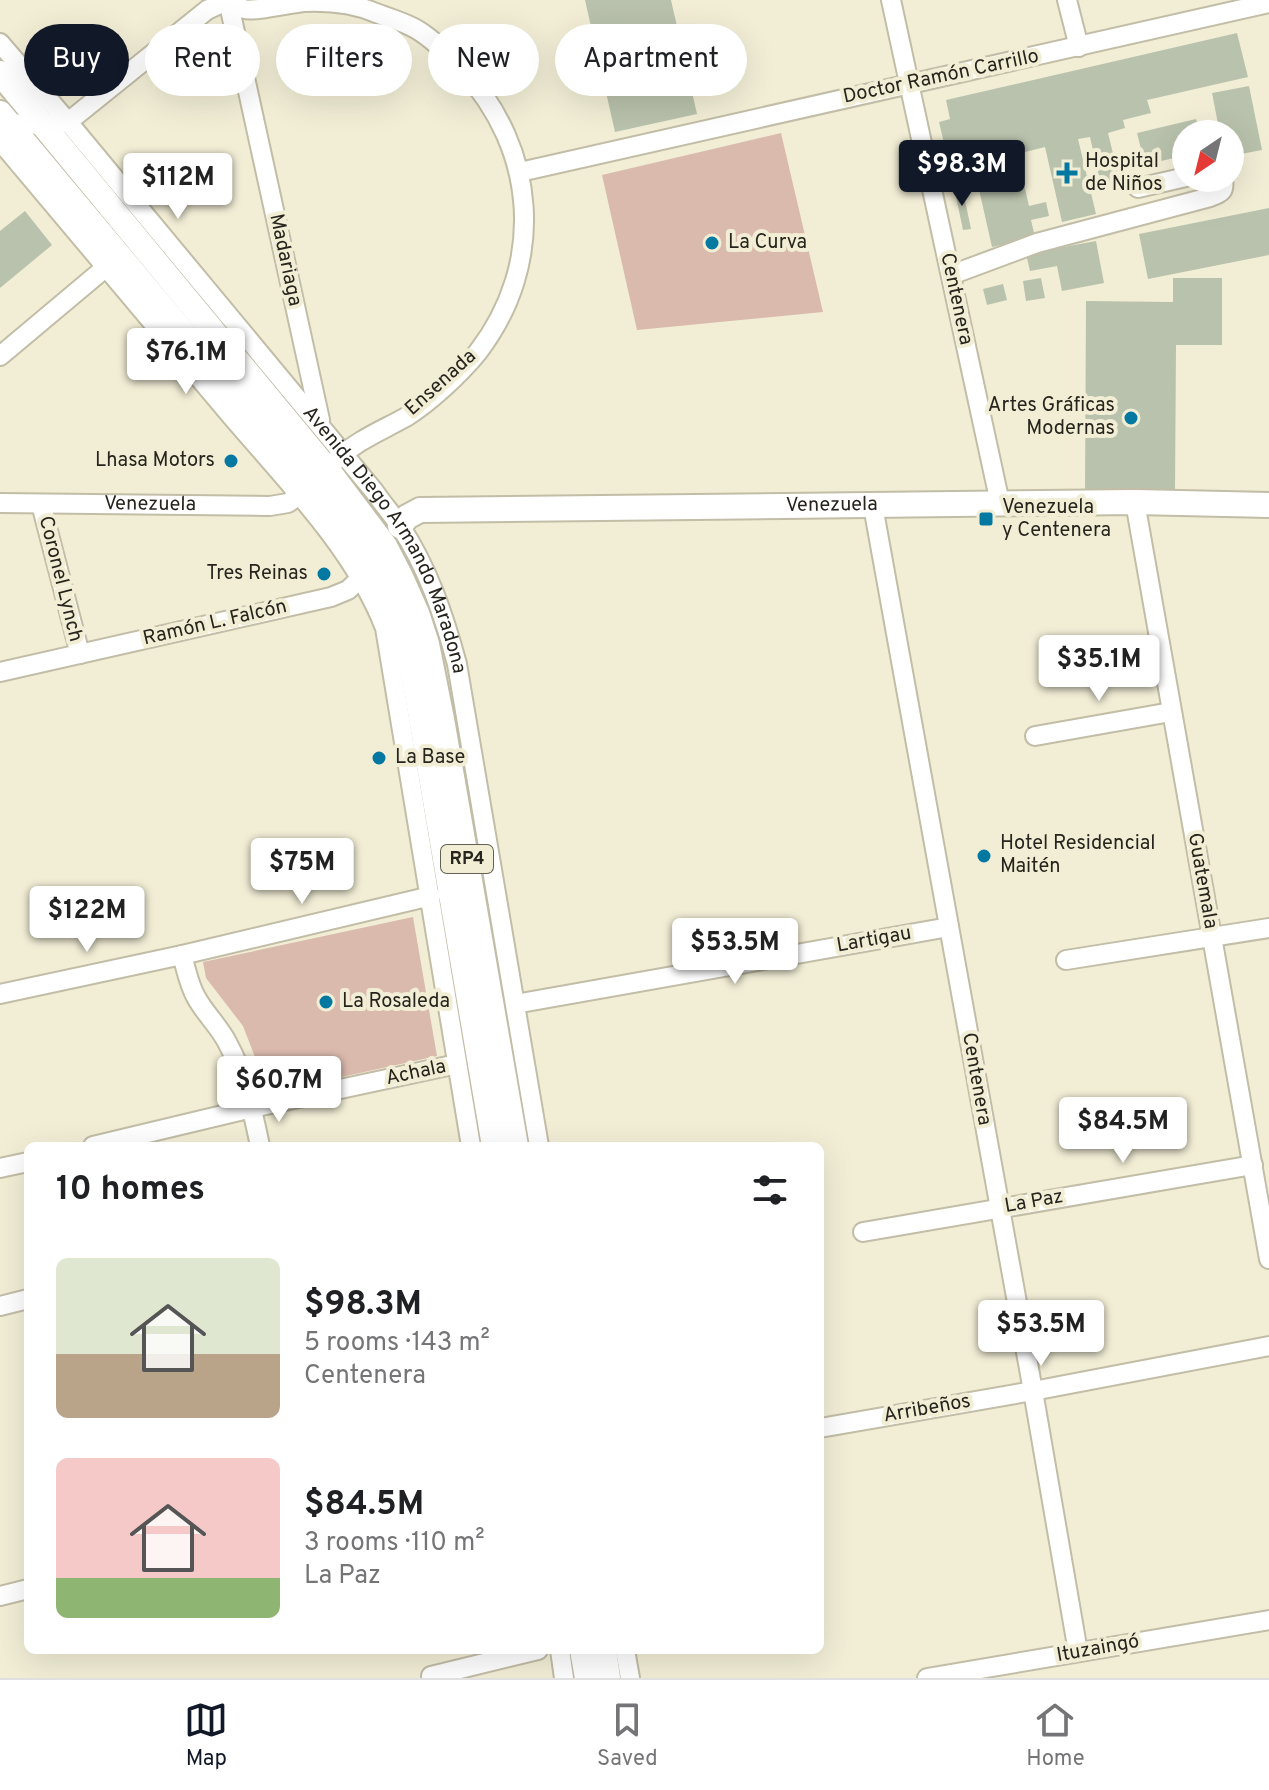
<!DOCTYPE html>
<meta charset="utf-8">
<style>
:root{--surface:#fff;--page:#f2f2f2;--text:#202124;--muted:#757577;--line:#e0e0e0;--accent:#111827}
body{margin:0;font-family:Overpass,sans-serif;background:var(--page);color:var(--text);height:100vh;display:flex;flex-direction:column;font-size:30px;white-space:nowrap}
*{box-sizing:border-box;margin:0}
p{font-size:26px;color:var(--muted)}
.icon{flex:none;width:44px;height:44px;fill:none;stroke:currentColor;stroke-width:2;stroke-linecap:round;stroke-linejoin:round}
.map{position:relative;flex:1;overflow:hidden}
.sheet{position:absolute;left:24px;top:1142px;width:800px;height:512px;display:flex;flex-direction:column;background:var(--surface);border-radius:12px;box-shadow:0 8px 32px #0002}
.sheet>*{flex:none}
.banner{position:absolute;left:24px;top:24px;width:800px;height:72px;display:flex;gap:16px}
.needle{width:52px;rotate:215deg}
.buttons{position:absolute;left:1172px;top:120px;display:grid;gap:16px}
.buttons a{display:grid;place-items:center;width:72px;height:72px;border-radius:50%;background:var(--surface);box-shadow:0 8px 32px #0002;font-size:40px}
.price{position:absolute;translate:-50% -68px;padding:0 18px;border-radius:8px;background:#fff;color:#222;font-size:26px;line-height:52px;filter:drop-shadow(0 2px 4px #0008)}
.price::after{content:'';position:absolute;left:50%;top:48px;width:24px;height:18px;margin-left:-12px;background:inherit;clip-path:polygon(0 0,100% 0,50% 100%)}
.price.selected{background:var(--accent);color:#fff}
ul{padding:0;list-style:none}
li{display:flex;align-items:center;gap:24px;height:200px;padding:0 32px}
li span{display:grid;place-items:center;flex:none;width:224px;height:160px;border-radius:12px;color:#555}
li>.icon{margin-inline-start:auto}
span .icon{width:96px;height:96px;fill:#fffc;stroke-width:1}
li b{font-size:34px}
h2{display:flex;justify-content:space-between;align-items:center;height:96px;padding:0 32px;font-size:34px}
.tag{padding:0 28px;border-radius:36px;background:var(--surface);box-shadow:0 8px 32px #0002;font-size:28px;line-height:72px}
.tag.selected{background:var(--accent);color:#fff}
.menu{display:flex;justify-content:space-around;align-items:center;height:112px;border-top:2px solid var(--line);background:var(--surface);font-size:22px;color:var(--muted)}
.menu a{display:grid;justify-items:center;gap:4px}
.menu .selected{color:var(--accent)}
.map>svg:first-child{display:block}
</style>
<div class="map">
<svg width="1269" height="1678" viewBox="0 0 1269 1678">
<rect width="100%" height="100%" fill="#f2eed6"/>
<!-- green -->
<g fill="#dabaad">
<polygon points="781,133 823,312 637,330 602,175"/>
<polygon points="413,917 437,1056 269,1093 243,1026 206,978 203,962"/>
</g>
<!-- building -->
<g fill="#b9c2ac">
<polygon points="585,0 671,0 697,114 615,132"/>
<polygon points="1237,33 1248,77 1147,100 1151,113 1123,120 1125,128 1108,133 1120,182 1101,186 1090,137 1078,139 1096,214 1062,222 1045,147 1017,154 1029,206 1046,202 1049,216 1031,220 1035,237 992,247 973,163 961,166 958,154 947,156 939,122 950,119 946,100"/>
<polygon points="1249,86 1262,150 1230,156 1230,134 1220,134 1212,93"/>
<polygon points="1196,119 1200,134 1186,134 1186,155 1145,165 1137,133"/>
<polygon points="962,186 971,229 963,230 954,187"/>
<polygon points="1269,208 1269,255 1148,279 1139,234"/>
<polygon points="25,211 52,245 0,288 0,231"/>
<polygon points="1096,241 1104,283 1062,291 1057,266 1030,271 1026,254"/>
<polygon points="1041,278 1045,298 1026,301 1023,281"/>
<polygon points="1173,278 1222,278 1222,345 1176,345 1175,492 1085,491 1086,301 1173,302"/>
<polygon points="1003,284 1007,300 987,305 983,289"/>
</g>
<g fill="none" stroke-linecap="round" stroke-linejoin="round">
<defs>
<g id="minor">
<path d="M228,0C233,3 239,8 244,9C254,12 291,3 305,2C328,1 355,4 376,13C389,18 404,22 416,29C433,39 448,54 462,69C537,149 546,263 478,352C460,374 430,402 406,417C379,432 357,440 334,462"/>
<polyline points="228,0 320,420"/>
<polyline points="891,0 1000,503"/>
<polyline points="1067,0 1079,47"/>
<path id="s1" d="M0,43L68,122L374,491C382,503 392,514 400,526C428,568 444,616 457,664L539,1146"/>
<polyline points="1,125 8,123 43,125 68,122 207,10 228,0"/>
<path d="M0,141C77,233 154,325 232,417C286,480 355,550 385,628L471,1146"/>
<polyline points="520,172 1269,3"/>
<polyline points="1138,188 1186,177"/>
<path d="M951,275L1037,243L1210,197C1222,193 1225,191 1223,178"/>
<polyline points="0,356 105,268"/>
<polyline points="1135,502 1269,1259"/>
<path id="s2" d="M0,503L270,506L288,503L307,489"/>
<polyline points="41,504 80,654"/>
<polyline points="873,506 1033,1391 1078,1652"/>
<polyline points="0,672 331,597 348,590 368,571"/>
<polyline points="1035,736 1171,712"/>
<path d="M182,955C186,969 189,985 196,997C205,1014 220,1027 228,1044C245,1075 253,1112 260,1146"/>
<polyline points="1066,960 1269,928"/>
<polyline points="0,994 182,955 431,896"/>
<polyline points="515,1004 949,927"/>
<polyline points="93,1146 252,1108 457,1064"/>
<polyline points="0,1168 28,1162"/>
<polyline points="863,1232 1253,1165"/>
<polyline points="0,1306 28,1299"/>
<polyline points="820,1428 1033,1391 1269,1346"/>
<polyline points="0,1596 28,1589"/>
<polyline points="560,1650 564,1678"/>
<polyline points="625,1650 630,1678"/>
<polyline points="431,1676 538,1650"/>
<polyline points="927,1678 1269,1620"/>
</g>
<g id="major">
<polyline points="0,73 327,469 385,546 401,577 417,613 427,644 442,719 516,1146"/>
<path d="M0,113L311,485C346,529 387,572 403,628C407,642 410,656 413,671L494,1146"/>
<path id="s3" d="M400,526L407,517L420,510L1135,502L1269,505"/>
<polyline points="582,1650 587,1678"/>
<polyline points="604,1650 608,1678"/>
</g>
</defs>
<!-- minor casing -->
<use href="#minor" stroke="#c2bda6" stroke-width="22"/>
<!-- major casing -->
<use href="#major" stroke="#c2bda6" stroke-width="28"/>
<!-- minor -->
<use href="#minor" stroke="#fff" stroke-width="18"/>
<!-- major -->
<use href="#major" stroke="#fff" stroke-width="24"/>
</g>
<!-- markers -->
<g fill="#0378a1" stroke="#f2eed6" stroke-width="3">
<path d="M1063 161h8v8h8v8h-8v8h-8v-8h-8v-8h8z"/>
<circle cx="712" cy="243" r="8"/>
<circle cx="1131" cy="418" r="8"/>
<circle cx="231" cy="461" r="8"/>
<rect x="978" y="511" width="16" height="16" rx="4"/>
<circle cx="324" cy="574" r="8"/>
<circle cx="379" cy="758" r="8"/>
<circle cx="984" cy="856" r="8"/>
<circle cx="326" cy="1002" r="8"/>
</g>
<g text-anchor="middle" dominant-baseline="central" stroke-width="8" stroke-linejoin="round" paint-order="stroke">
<!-- shield labels -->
<rect fill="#f2eed6" stroke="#636154" stroke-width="2" x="441" y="845" width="52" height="28" rx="6"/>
<g font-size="18" font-weight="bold" fill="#26241c">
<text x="467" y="859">RP4</text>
</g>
<!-- street labels -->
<g font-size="20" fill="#26241c" stroke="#f2eed6">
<text transform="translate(941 77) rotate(-12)">Doctor Ramón Carrillo</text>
<text transform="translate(285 260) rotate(78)">Madariaga</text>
<text transform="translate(956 299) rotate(78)">Centenera</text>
<text transform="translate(441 383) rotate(-42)">Ensenada</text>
<text stroke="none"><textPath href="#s2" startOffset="150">Venezuela</textPath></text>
<text stroke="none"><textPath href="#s3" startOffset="438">Venezuela</textPath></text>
<text stroke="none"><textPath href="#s1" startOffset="632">Avenida Diego Armando Maradona</textPath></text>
<text transform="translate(60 579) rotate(76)">Coronel Lynch</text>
<text transform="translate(215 623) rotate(-13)">Ramón L. Falcón</text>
<text transform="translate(1202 881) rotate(80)">Guatemala</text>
<text transform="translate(874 940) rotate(-10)">Lartigau</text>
<text transform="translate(416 1073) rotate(-12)">Achala</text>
<text transform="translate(976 1079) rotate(80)">Centenera</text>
<text transform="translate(1034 1202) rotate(-10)">La Paz</text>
<text transform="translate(927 1409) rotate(-10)">Arribeños</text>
<text transform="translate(1098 1649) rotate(-10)">Ituzaingó</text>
</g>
<!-- poi labels -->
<g font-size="20" fill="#26241c" stroke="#f2eed6" text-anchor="start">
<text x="1085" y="162">Hospital<tspan x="1085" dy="23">de Niños</tspan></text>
<text x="728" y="243">La Curva</text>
<text x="1115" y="406" text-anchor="end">Artes Gráficas<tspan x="1115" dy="23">Modernas</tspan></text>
<text x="215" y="461" text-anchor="end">Lhasa Motors</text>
<text x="1002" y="508">Venezuela<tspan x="1002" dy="23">y Centenera</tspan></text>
<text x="308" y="574" text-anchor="end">Tres Reinas</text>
<text x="395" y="758">La Base</text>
<text x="1000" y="844">Hotel Residencial<tspan x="1000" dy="23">Maitén</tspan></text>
<text x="342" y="1002">La Rosaleda</text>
</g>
</g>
</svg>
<div class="buttons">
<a><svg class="needle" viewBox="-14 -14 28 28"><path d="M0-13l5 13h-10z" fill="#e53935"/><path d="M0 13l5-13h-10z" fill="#757577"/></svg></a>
</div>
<b class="price selected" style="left:962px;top:208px">$98.3M</b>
<b class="price" style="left:178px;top:221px">$112M</b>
<b class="price" style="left:186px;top:396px">$76.1M</b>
<b class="price" style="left:1099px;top:703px">$35.1M</b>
<b class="price" style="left:302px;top:906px">$75M</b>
<b class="price" style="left:87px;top:954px">$122M</b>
<b class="price" style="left:735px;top:986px">$53.5M</b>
<b class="price" style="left:279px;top:1124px">$60.7M</b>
<b class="price" style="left:1123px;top:1165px">$84.5M</b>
<b class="price" style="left:1041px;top:1368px">$53.5M</b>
<div class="banner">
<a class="tag selected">Buy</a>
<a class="tag">Rent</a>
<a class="tag">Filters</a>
<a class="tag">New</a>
<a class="tag">Apartment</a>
</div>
<section class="sheet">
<h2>10 homes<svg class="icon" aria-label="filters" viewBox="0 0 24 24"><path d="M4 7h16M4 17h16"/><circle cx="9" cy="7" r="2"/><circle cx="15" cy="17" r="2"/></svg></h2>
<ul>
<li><span style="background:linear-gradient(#dfe7d0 60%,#b9a48a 0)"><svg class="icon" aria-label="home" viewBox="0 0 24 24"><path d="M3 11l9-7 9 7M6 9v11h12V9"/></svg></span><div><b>$98.3M</b><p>5 rooms · 143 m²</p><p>Centenera</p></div></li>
<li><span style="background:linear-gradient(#f6c9c9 75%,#8fb573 0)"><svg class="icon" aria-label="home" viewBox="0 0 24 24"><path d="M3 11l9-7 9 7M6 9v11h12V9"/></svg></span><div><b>$84.5M</b><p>3 rooms · 110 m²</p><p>La Paz</p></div></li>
</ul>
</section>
</div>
<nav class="menu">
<a class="selected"><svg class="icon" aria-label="map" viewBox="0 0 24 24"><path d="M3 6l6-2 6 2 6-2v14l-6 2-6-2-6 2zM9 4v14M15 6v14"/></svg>Map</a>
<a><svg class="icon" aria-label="saved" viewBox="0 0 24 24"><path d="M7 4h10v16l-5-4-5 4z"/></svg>Saved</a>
<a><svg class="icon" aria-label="home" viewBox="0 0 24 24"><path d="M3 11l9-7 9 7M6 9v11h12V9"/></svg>Home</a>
</nav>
